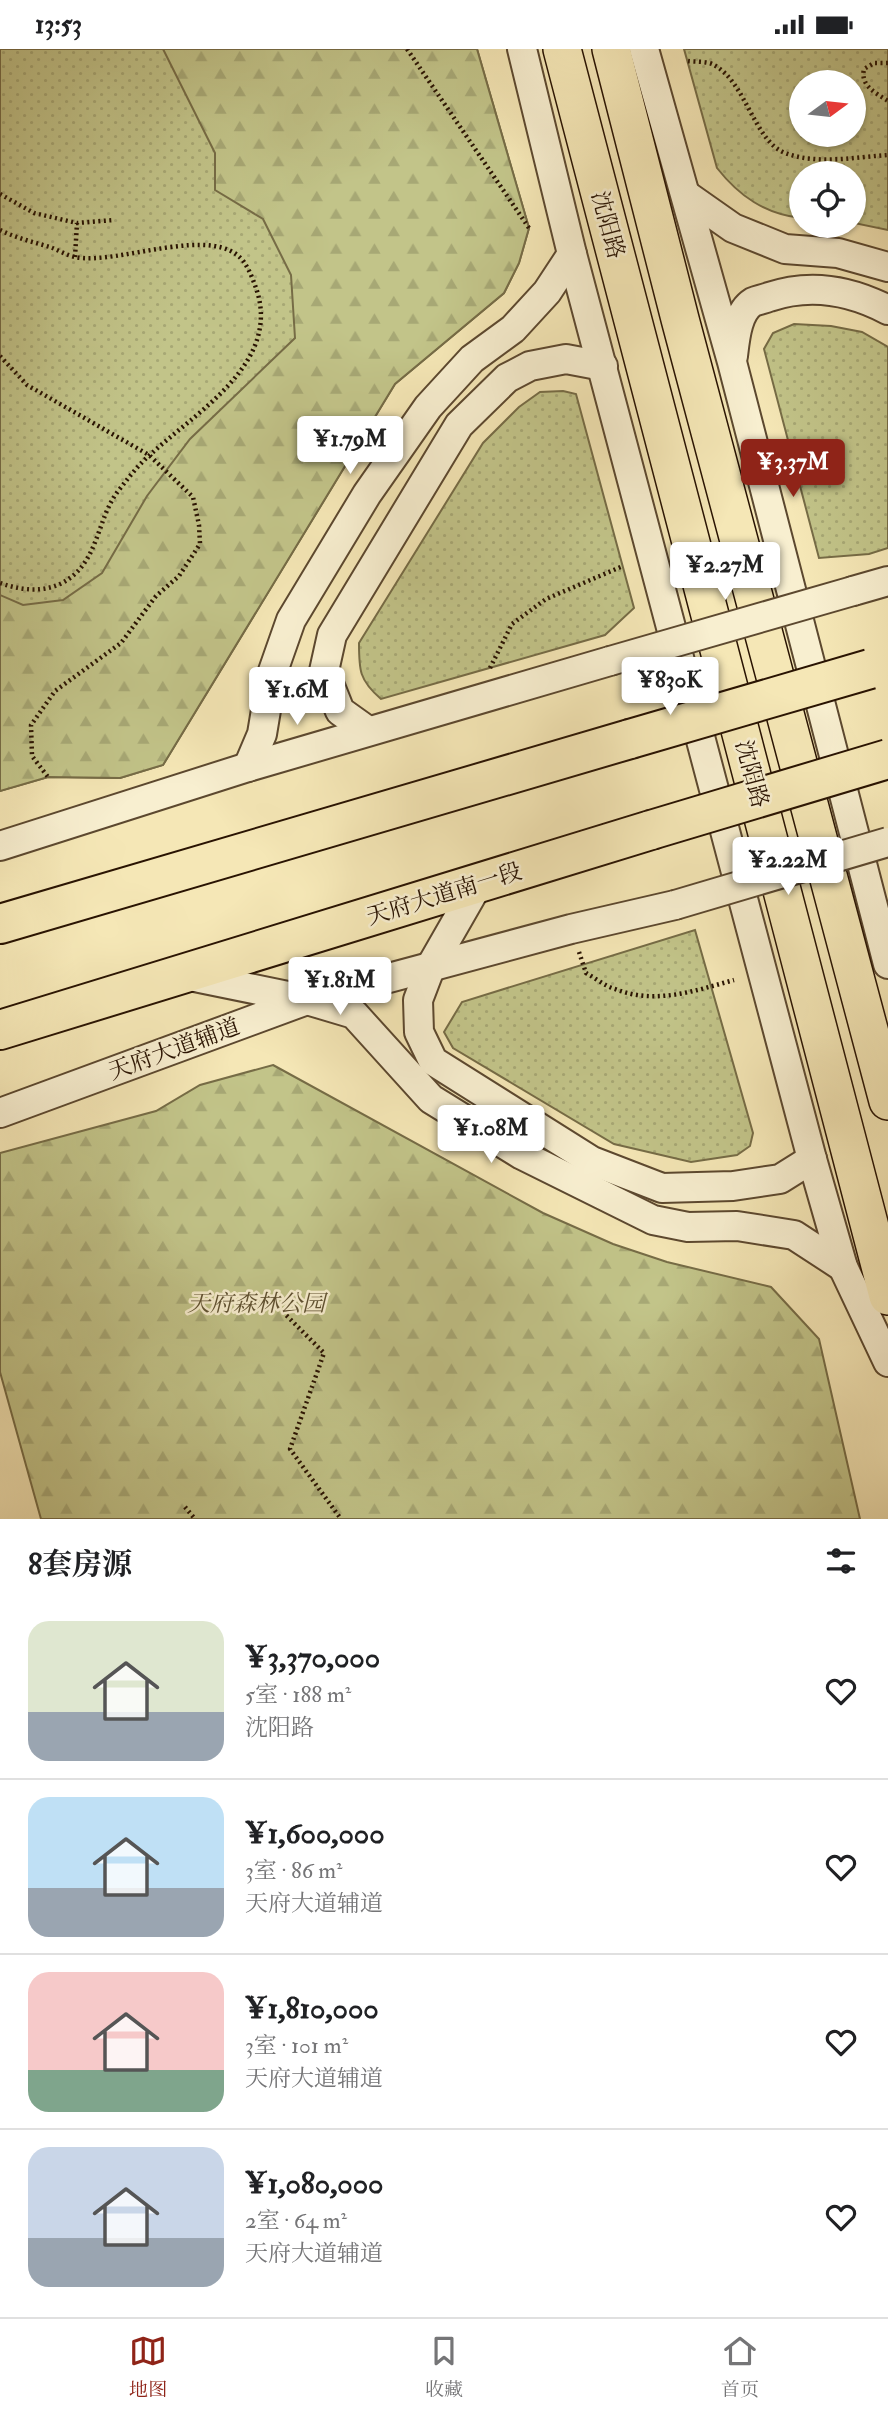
<!DOCTYPE html>
<html lang="zh">
<meta charset="utf-8">
<style>
:root{--surface:#fff;--page:#f2f2f2;--text:#202124;--muted:#757577;--line:#e0e0e0;--accent:#8f2418}
body{margin:0;font-family:"IM FELL Double Pica","Noto Serif SC",serif;background:var(--page);color:var(--text);height:100vh;display:flex;flex-direction:column;font-size:26px;white-space:nowrap}
*{box-sizing:border-box;margin:0}
p{font-size:23px;color:var(--muted)}
.icon{flex:none;width:38px;height:38px;fill:none;stroke:currentColor;stroke-width:2;stroke-linecap:round;stroke-linejoin:round}
.map{position:relative;height:1470px;overflow:hidden}
.details{display:flex;flex-direction:column;background:var(--surface);flex:1}
.details>*{flex:none}
.needle{width:46px;rotate:75deg}
.buttons{position:absolute;left:789px;top:21px;display:grid;gap:14px}
.buttons a{display:grid;place-items:center;width:77px;height:77px;border-radius:50%;background:var(--surface);box-shadow:0 2px 5px #0004;font-size:35px}
.price{position:absolute;translate:-50% -60px;padding:0 16px;border-radius:7px;background:#fff;color:#222;font-size:23px;line-height:46px;filter:drop-shadow(0 2px 4px #0008)}
.price::after{content:'';position:absolute;left:50%;top:42px;width:21px;height:16px;margin-left:-10px;background:inherit;clip-path:polygon(0 0,100% 0,50% 100%)}
.price.current{background:var(--accent);color:#fff}
ul{padding:0;list-style:none}
li{display:flex;align-items:center;gap:21px;height:175px;padding:0 28px}
li+li{border-top:2px solid var(--line)}
li span{display:grid;place-items:center;flex:none;width:196px;height:140px;border-radius:21px;color:#555}
li>.icon{margin-inline-start:auto}
span .icon{width:84px;height:84px;fill:#fffc;stroke-width:1}
li b{font-size:30px}
h2{display:flex;justify-content:space-between;align-items:center;height:84px;padding:0 28px;font-size:30px}
.status{display:flex;justify-content:space-between;align-items:center;height:49px;padding:0 35px;background:var(--surface);direction:ltr}
.status svg{height:19px;fill:currentColor}
.tab-bar{display:flex;justify-content:space-around;align-items:center;height:98px;border-top:2px solid var(--line);background:var(--surface);font-size:19px;color:var(--muted)}
.tab-bar a{display:grid;justify-items:center;gap:4px}
.tab-bar .current{color:var(--accent)}
.map>svg:first-child{display:block}
</style>
<div class="status"><b>13:53</b><svg viewBox="0 0 49 12"><path d="M0 12V9h3v3zM5 12V6h3v6zM10 12V3h3v9zM15 12V0h3v12zM26 1h20v11H26zM47 4h2v5h-2z"/></svg></div>
<div class="map">
<svg width="888" height="1470" viewBox="0 0 888 1470">
<defs>
<pattern id="grass-dots" width="8" height="8" patternUnits="userSpaceOnUse" patternTransform="scale(1.75)"><rect width="8" height="8" fill="#c2c489"/><path d="M2 2h.1M6 6h.1" fill="none" stroke="#a7a875" stroke-width="1.8" stroke-linecap="round"/></pattern>
<pattern id="forest-firs" width="22" height="20" patternUnits="userSpaceOnUse" patternTransform="scale(1.75)"><rect width="22" height="20" fill="#c2c489"/><path d="M5 1l3.5 6h-7zM16 11l3.5 6h-7z" fill="#a7a875"/></pattern>
</defs>
<rect width="100%" height="100%" fill="#f5e7b6"/>
<filter id="stains"><feTurbulence type="fractalNoise" baseFrequency=".00286" numOctaves="4"/><feColorMatrix values="0 0 0 0 .2 0 0 0 0 .09 0 0 0 0 .02 0 0 0 .5 -.17"/></filter>
<radialGradient id="worn" r=".72"><stop offset=".6" stop-color="#630" stop-opacity="0"/><stop offset="1" stop-color="#630" stop-opacity=".3"/></radialGradient>
<!-- grass -->
<g fill="url(#grass-dots)" stroke="#766c46" stroke-width="2" fill-rule="evenodd">
<polygon points="0,0 477,0 529,179 519,214 504,244 395,335 163,716 120,729 48,728 0,742"/>
<path d="M684,0H888V181L854,174V124H802L801,169C765,165 739,147 717,119ZM854,33V86H802V33Z"/>
<polygon points="794,275 831,277 862,283 888,298 888,499 869,505 819,509 764,300 773,284"/>
<path d="M563,342L576,345L634,559L605,586L381,650C359,631 359,621 359,594L483,394L519,358L540,343Z"/>
<polygon points="695,881 753,1084 750,1097 737,1106 691,1113 614,1095 453,999 444,983 462,953"/>
</g>
<!-- forest -->
<g fill="url(#forest-firs)" stroke="#766c46" stroke-width="2">
<polygon points="163,0 477,0 529,179 519,214 504,244 395,335 163,716 120,729 48,728 0,742 0,546 23,556 63,551 102,524 147,447 190,390 295,289 291,226 263,170 215,141 215,104"/>
<polygon points="273,1016 543,1164 613,1195 667,1213 771,1238 819,1290 860,1470 41,1470 0,1323 0,1104 156,1062 200,1036"/>
</g>
<g fill="none" stroke-linecap="round" stroke-linejoin="round">
<defs>
<g id="tertiary">
<polyline points="522,0 572,205 812,1110 843,1218 888,1313"/>
<polyline points="644,0 732,313 888,915"/>
<polyline points="686,146 733,179 785,200 838,204 888,218"/>
<path d="M733,307C735,290 737,263 753,253C758,251 764,250 769,248C810,234 850,241 888,261"/>
<polyline points="853,542 888,532"/>
<polyline points="368,682 340,662 324,622 332,586 459,376 507,329 530,317 566,310 603,317"/>
<polyline points="248,718 262,685 272,625 291,571 367,445 428,358 472,310 513,280 547,243 572,205"/>
<polyline points="0,797 248,718 610,612"/>
<polyline points="478,835 431,917 418,951 419,983 433,1012 592,1112 662,1139 733,1137 780,1130 812,1110"/>
<polyline points="185,926 307,951 354,965 431,1050 522,1106 653,1171 688,1178 737,1177 794,1186 843,1218"/>
<polyline points="0,1064 307,951 571,880 675,856"/>
</g>
<g id="primary">
<polyline points="562,0 888,1247"/>
<polyline points="611,0 680,270 888,1052"/>
</g>
<g id="trunk">
<polyline points="0,875 630,690"/>
<polyline points="0,981 651,781"/>
</g>
</defs>
<!-- tertiary casing -->
<use href="#tertiary" stroke="#5c482f" stroke-width="32"/>
<!-- primary casing -->
<use href="#primary" stroke="#291302" stroke-width="40"/>
<!-- trunk casing -->
<use href="#trunk" stroke="#291302" stroke-width="42"/>
<!-- path -->
<g stroke="#291302" stroke-width="4.5" stroke-dasharray="2 3.5" stroke-linecap="butt">
<polyline points="407,0 529,179"/>
<path d="M688,12C695,13 708,12 714,16C746,33 754,92 785,104C817,116 855,108 888,106"/>
<path d="M888,14H874L864,20C860,37 876,44 888,52"/>
<polyline points="0,145 34,164 77,174 114,171"/>
<path d="M0,181C16,189 33,193 50,198C58,201 66,206 75,208C118,217 215,173 244,213C250,222 254,233 257,242C280,315 196,363 151,405C139,415 129,428 119,441C96,469 100,514 62,534C42,544 20,541 0,534"/>
<polyline points="75,208 77,174"/>
<polyline points="0,307 27,336 149,406 193,448 199,476 200,495 179,527 156,547 121,594 55,642 31,676 32,707 48,728"/>
<polyline points="490,619 512,575 546,550 623,517"/>
<path d="M579,903L586,924C595,929 605,937 615,940C655,956 694,942 734,931"/>
<polyline points="267,1247 324,1304 290,1400 341,1470"/>
<polyline points="185,1458 195,1470"/>
</g>
<!-- tertiary -->
<use href="#tertiary" stroke="#f8efd0" stroke-width="28"/>
<!-- primary -->
<use href="#primary" stroke="#f5e7b6" stroke-width="37"/>
<!-- trunk -->
<use href="#trunk" stroke="#f5e7b6" stroke-width="38"/>
<defs>
<g id="tertiary-bridge">
<polyline points="610,612 853,542"/>
<polyline points="675,856 888,793"/>
</g>
<g id="trunk-bridge">
<polyline points="630,690 870,620"/>
<polyline points="651,781 888,710"/>
</g>
</defs>
<!-- tertiary-bridge casing -->
<use href="#tertiary-bridge" stroke="#5c482f" stroke-width="32" stroke-linecap="butt"/>
<!-- trunk-bridge casing -->
<use href="#trunk-bridge" stroke="#291302" stroke-width="42" stroke-linecap="butt"/>
<!-- tertiary-bridge -->
<use href="#tertiary-bridge" stroke="#f8efd0" stroke-width="28"/>
<!-- trunk-bridge -->
<use href="#trunk-bridge" stroke="#f5e7b6" stroke-width="38"/>
</g>
<g text-anchor="middle" dominant-baseline="central" stroke-width="5" stroke-linejoin="round" paint-order="stroke">
<!-- street labels -->
<g font-size="23" fill="#291302" stroke="#f8efd0">
<text transform="translate(608 176) rotate(75)">沈阳路</text>
<text transform="translate(752 725) rotate(75)">沈阳路</text>
<text transform="translate(444 845) rotate(-17)">天府大道南一段</text>
<text transform="translate(174 1000) rotate(-20)">天府大道辅道</text>
</g>
<!-- park labels -->
<g font-size="23" font-style="italic" fill="#5f5131" stroke="#f8efd0">
<text x="256" y="1254">天府森林公园</text>
</g>
</g>
<rect width="100%" height="100%" filter="url(#stains)"/>
<rect width="100%" height="100%" fill="url(#worn)"/>
</svg>
<div class="buttons">
<a><svg class="needle" viewBox="-14 -14 28 28"><path d="M0-13l5 13h-10z" fill="#e53935"/><path d="M0 13l5-13h-10z" fill="#757577"/></svg></a>
<a><svg class="icon" aria-label="locate" viewBox="0 0 24 24"><circle cx="12" cy="12" r="6"/><path d="M12 2v4M12 18v4M2 12h4M18 12h4"/></svg></a>
</div>
<b class="price" style="left:350px;top:427px">¥1.79M</b>
<b class="price current" style="left:793px;top:450px">¥3.37M</b>
<b class="price" style="left:725px;top:553px">¥2.27M</b>
<b class="price" style="left:670px;top:668px">¥830K</b>
<b class="price" style="left:297px;top:678px">¥1.6M</b>
<b class="price" style="left:788px;top:848px">¥2.22M</b>
<b class="price" style="left:340px;top:968px">¥1.81M</b>
<b class="price" style="left:491px;top:1116px">¥1.08M</b>
</div>
<section class="details">
<h2>8套房源<svg class="icon" aria-label="filters" viewBox="0 0 24 24"><path d="M4 7h16M4 17h16"/><circle cx="9" cy="7" r="2"/><circle cx="15" cy="17" r="2"/></svg></h2>
<ul>
<li><span style="background:linear-gradient(#dfe7d0 65%,#9aa5b1 0)"><svg class="icon" aria-label="home" viewBox="0 0 24 24"><path d="M3 11l9-7 9 7M6 9v11h12V9"/></svg></span><div><b>¥3,370,000</b><p>5室 · 188 m²</p><p>沈阳路</p></div><svg class="icon" aria-label="heart" viewBox="0 0 24 24"><path d="M12 20l-8-8c-3-5 5-10 8-4 3-6 11-1 8 4z"/></svg></li>
<li><span style="background:linear-gradient(#bfe0f5 65%,#9aa5b1 0)"><svg class="icon" aria-label="home" viewBox="0 0 24 24"><path d="M3 11l9-7 9 7M6 9v11h12V9"/></svg></span><div><b>¥1,600,000</b><p>3室 · 86 m²</p><p>天府大道辅道</p></div><svg class="icon" aria-label="heart" viewBox="0 0 24 24"><path d="M12 20l-8-8c-3-5 5-10 8-4 3-6 11-1 8 4z"/></svg></li>
<li><span style="background:linear-gradient(#f6c9c9 70%,#7fa58c 0)"><svg class="icon" aria-label="home" viewBox="0 0 24 24"><path d="M3 11l9-7 9 7M6 9v11h12V9"/></svg></span><div><b>¥1,810,000</b><p>3室 · 101 m²</p><p>天府大道辅道</p></div><svg class="icon" aria-label="heart" viewBox="0 0 24 24"><path d="M12 20l-8-8c-3-5 5-10 8-4 3-6 11-1 8 4z"/></svg></li>
<li><span style="background:linear-gradient(#c9d6e8 65%,#9aa5b1 0)"><svg class="icon" aria-label="home" viewBox="0 0 24 24"><path d="M3 11l9-7 9 7M6 9v11h12V9"/></svg></span><div><b>¥1,080,000</b><p>2室 · 64 m²</p><p>天府大道辅道</p></div><svg class="icon" aria-label="heart" viewBox="0 0 24 24"><path d="M12 20l-8-8c-3-5 5-10 8-4 3-6 11-1 8 4z"/></svg></li>
</ul>
</section>
<nav class="tab-bar">
<a class="current"><svg class="icon" aria-label="map" viewBox="0 0 24 24"><path d="M3 6l6-2 6 2 6-2v14l-6 2-6-2-6 2zM9 4v14M15 6v14"/></svg>地图</a>
<a><svg class="icon" aria-label="saved" viewBox="0 0 24 24"><path d="M7 4h10v16l-5-4-5 4z"/></svg>收藏</a>
<a><svg class="icon" aria-label="home" viewBox="0 0 24 24"><path d="M3 11l9-7 9 7M6 9v11h12V9"/></svg>首页</a>
</nav>
